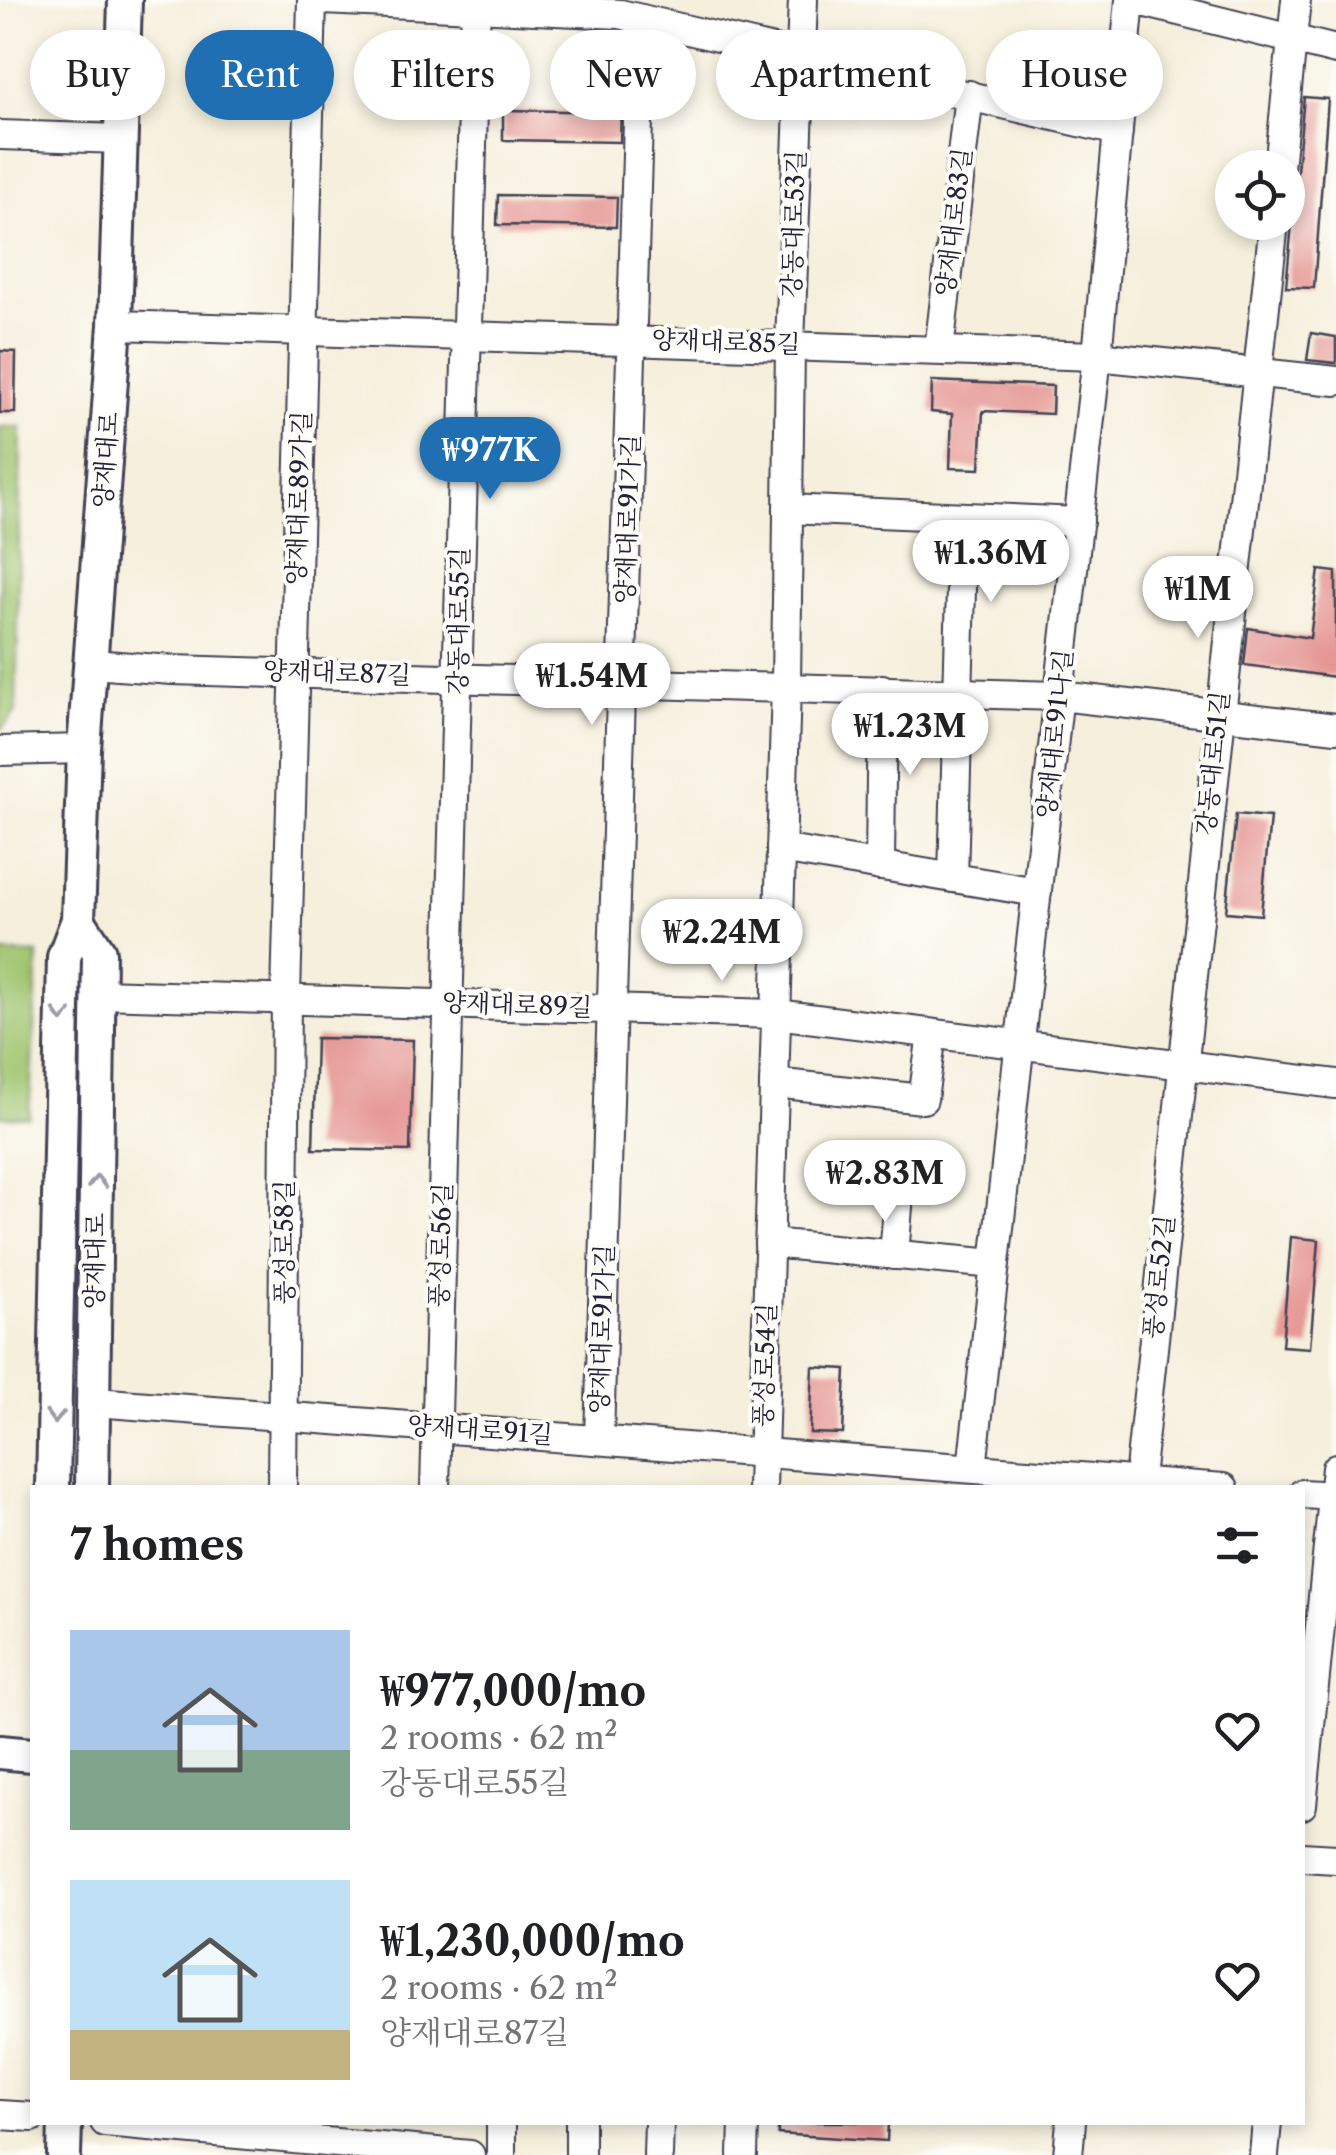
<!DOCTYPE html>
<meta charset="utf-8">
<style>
:root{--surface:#fff;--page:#f2f2f2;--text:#202124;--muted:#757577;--accent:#1f6fb2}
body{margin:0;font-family:"Libre Caslon Text","Noto Serif KR",serif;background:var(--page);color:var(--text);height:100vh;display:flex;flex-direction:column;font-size:38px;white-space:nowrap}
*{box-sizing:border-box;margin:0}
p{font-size:32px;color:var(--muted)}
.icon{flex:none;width:55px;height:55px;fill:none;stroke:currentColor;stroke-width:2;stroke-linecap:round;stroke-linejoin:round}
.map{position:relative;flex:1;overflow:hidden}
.panel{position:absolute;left:30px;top:1485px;width:1275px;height:640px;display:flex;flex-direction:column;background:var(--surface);border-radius:0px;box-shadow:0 5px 15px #0003}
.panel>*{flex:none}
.banner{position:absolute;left:30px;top:30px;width:1278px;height:90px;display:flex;gap:20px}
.fabs{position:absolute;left:1215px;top:150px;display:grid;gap:20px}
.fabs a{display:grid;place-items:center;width:90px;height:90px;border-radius:50%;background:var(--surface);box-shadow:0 5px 15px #0003;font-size:50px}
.price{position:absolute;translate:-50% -85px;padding:0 22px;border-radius:35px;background:#fff;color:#222;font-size:32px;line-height:65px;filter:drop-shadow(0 2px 5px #0008)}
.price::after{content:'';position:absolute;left:50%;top:60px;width:30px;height:22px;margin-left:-15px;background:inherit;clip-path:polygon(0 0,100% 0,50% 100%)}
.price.current{background:var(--accent);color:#fff}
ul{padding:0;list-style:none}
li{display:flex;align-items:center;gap:30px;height:250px;padding:0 40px}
li span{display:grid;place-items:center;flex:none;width:280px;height:200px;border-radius:0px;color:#555}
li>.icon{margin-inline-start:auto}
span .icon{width:120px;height:120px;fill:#fffc;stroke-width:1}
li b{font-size:42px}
h2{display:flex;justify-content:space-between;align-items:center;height:120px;padding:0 40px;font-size:42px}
.chip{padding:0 35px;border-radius:45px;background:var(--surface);box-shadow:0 5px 15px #0003;font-size:35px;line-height:90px}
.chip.current{background:var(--accent);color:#fff}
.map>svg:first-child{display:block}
</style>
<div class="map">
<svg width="1336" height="2155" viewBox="0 0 1336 2155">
<rect width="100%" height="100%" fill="#fdfcf7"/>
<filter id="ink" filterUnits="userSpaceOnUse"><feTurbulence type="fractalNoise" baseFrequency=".01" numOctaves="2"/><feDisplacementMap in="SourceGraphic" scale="20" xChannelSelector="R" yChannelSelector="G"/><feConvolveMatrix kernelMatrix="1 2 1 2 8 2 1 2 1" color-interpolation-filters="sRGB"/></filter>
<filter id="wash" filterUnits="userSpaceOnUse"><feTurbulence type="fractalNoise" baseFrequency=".0048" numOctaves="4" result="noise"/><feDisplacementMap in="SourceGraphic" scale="40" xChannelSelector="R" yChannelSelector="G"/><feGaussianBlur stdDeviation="2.25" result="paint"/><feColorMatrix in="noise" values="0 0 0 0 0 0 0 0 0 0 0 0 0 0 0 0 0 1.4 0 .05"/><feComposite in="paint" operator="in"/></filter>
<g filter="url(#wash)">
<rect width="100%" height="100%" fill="#f5efdc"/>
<!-- green -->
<g fill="#a0c56f" stroke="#617455" stroke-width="2.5">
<polygon points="0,427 21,427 16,712 0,731"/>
<polygon points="0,953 38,954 29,1117 0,1116"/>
</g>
<g id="blocks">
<!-- building -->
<g fill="#e59593">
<polygon points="1304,97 1328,99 1314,288 1286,287"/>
<polygon points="503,110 621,112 620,142 503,140"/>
<polygon points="498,195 617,197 616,227 497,225"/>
<polygon points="1311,333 1336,337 1336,363 1307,360"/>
<polygon points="0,351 16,352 15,413 0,413"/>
<polygon points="932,381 1053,386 1052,414 983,411 980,469 950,468 952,414 931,412"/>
<polygon points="1319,570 1336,572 1336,677 1244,665 1248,628 1310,638"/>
<polygon points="1236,814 1270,817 1261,915 1226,912"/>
<polygon points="316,1038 413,1040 410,1151 313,1149"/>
<polygon points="1291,1237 1319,1240 1310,1348 1282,1346"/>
<polygon points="813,1367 846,1369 843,1434 810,1433"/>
<polygon points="778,2122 888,2122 887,2141 778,2134"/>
</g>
</g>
</g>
<g filter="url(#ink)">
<use href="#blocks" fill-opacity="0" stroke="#424153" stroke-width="2.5"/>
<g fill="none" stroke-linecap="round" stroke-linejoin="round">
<defs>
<g id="minor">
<polyline points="323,0 620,14 1118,131"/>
<polyline points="1134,0 1336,50"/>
<polyline points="0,135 121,139"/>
<polyline points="1279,168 1296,0"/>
<polyline points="115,325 1097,356 1336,381"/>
<polyline points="939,350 969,95"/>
<polyline points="788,509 1079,522"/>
<polyline points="92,664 172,670 1060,696 1336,728"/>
<polyline points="0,751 84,749"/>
<polyline points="781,849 1037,892"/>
<polyline points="880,866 882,689"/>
<polyline points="953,878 963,517"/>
<polyline points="100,994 776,1014 1336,1084"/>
<polyline points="774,1083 923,1099 932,1034"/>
<polyline points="769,1243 995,1264"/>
<polyline points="894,1255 899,1195"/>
<polyline points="95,1402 1224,1488"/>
<polyline points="599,1439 641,19"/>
<polyline points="972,1468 1097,356 1130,0"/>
<polyline points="282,1488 286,997 312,0"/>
<polyline points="435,1488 476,0"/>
<polyline points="762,1488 786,686 790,344 803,0"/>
<polyline points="1138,1488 1274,222"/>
<polyline points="1302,1494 1336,1496"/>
<polyline points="1302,1805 1336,1468"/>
<polyline points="1302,1857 1336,1859"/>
<polyline points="0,2115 32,2117"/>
<polyline points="105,2122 470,2155"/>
<polyline points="501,2155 501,2122"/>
<polyline points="580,2155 580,2122"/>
<polyline points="658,2155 659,2122"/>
<polyline points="743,2155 744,2122"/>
<polyline points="1068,2155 1071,2122"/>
<polyline points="1264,2155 1267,2122"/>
</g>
<g id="major">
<polyline points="78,920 99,952 92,1488"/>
<polyline points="53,1488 64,957 78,920 84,749 115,325 125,0"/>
<polyline points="0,1752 32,1755"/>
<polyline points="64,2155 65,2122"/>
</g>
</defs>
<!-- minor casing -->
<use href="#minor" stroke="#424153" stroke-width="32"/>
<!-- major casing -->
<use href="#major" stroke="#424153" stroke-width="38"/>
<!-- minor -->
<use href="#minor" stroke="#fff" stroke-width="28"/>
<!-- major -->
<use href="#major" stroke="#fff" stroke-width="32"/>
</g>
<!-- one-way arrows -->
<defs><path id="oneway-chevron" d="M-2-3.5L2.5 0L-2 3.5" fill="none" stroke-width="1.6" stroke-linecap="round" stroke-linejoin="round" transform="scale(2.5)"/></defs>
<g stroke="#9c9ca7">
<use href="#oneway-chevron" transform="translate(62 1015) rotate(92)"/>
<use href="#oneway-chevron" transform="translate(97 1182) rotate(-89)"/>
<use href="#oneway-chevron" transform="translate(55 1417) rotate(92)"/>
</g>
</g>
<g text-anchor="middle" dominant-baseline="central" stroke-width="8" stroke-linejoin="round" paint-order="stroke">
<!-- street labels -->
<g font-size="25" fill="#22223b" stroke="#fdfcf7">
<text transform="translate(954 222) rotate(-83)">양재대로83길</text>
<text transform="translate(794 224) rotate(-88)">강동대로53길</text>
<text transform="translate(726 342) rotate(2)">양재대로85길</text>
<text transform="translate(106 460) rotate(-86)">양재대로</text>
<text transform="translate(299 498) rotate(-88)">양재대로89가길</text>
<text transform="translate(628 519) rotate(-88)">양재대로91가길</text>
<text transform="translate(459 621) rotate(-89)">강동대로55길</text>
<text transform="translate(337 673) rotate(2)">양재대로87길</text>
<text transform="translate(1055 734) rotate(-84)">양재대로91나길</text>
<text transform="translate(1213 763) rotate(-84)">강동대로51길</text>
<text transform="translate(517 1005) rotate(2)">양재대로89길</text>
<text transform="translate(284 1242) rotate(-90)">풍성로58길</text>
<text transform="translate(441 1245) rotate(-88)">풍성로56길</text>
<text transform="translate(95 1261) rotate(-89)">양재대로</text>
<text transform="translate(1159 1277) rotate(-84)">풍성로52길</text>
<text transform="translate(602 1329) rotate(-88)">양재대로91가길</text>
<text transform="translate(765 1365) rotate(-88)">풍성로54길</text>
<text transform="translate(480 1430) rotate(4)">양재대로91길</text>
</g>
</g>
</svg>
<div class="fabs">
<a><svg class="icon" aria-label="locate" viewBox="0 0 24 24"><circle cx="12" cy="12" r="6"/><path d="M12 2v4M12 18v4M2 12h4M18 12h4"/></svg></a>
</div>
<b class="price current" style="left:490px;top:502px">₩977K</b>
<b class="price" style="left:991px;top:605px">₩1.36M</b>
<b class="price" style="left:1198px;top:641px">₩1M</b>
<b class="price" style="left:592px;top:728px">₩1.54M</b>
<b class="price" style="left:910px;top:778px">₩1.23M</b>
<b class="price" style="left:722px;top:984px">₩2.24M</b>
<b class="price" style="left:885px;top:1225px">₩2.83M</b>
<div class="banner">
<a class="chip">Buy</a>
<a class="chip current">Rent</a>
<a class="chip">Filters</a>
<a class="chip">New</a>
<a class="chip">Apartment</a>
<a class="chip">House</a>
</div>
<section class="panel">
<h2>7 homes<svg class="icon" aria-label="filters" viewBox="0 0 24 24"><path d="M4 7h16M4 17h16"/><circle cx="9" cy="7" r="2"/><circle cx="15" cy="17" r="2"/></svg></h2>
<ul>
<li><span style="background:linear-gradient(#a9c7e8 60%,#7fa58c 0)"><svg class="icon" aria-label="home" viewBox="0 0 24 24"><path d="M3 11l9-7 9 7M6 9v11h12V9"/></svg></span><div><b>₩977,000/mo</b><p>2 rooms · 62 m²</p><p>강동대로55길</p></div><svg class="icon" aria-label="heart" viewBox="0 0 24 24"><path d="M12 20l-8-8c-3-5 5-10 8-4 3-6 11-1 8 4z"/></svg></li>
<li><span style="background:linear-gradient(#bfe0f5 75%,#c2b280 0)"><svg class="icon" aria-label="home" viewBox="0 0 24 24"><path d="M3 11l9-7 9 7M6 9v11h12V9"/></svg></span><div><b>₩1,230,000/mo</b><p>2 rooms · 62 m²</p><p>양재대로87길</p></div><svg class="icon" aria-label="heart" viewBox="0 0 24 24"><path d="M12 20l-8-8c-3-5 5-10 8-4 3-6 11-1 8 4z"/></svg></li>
</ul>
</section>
</div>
